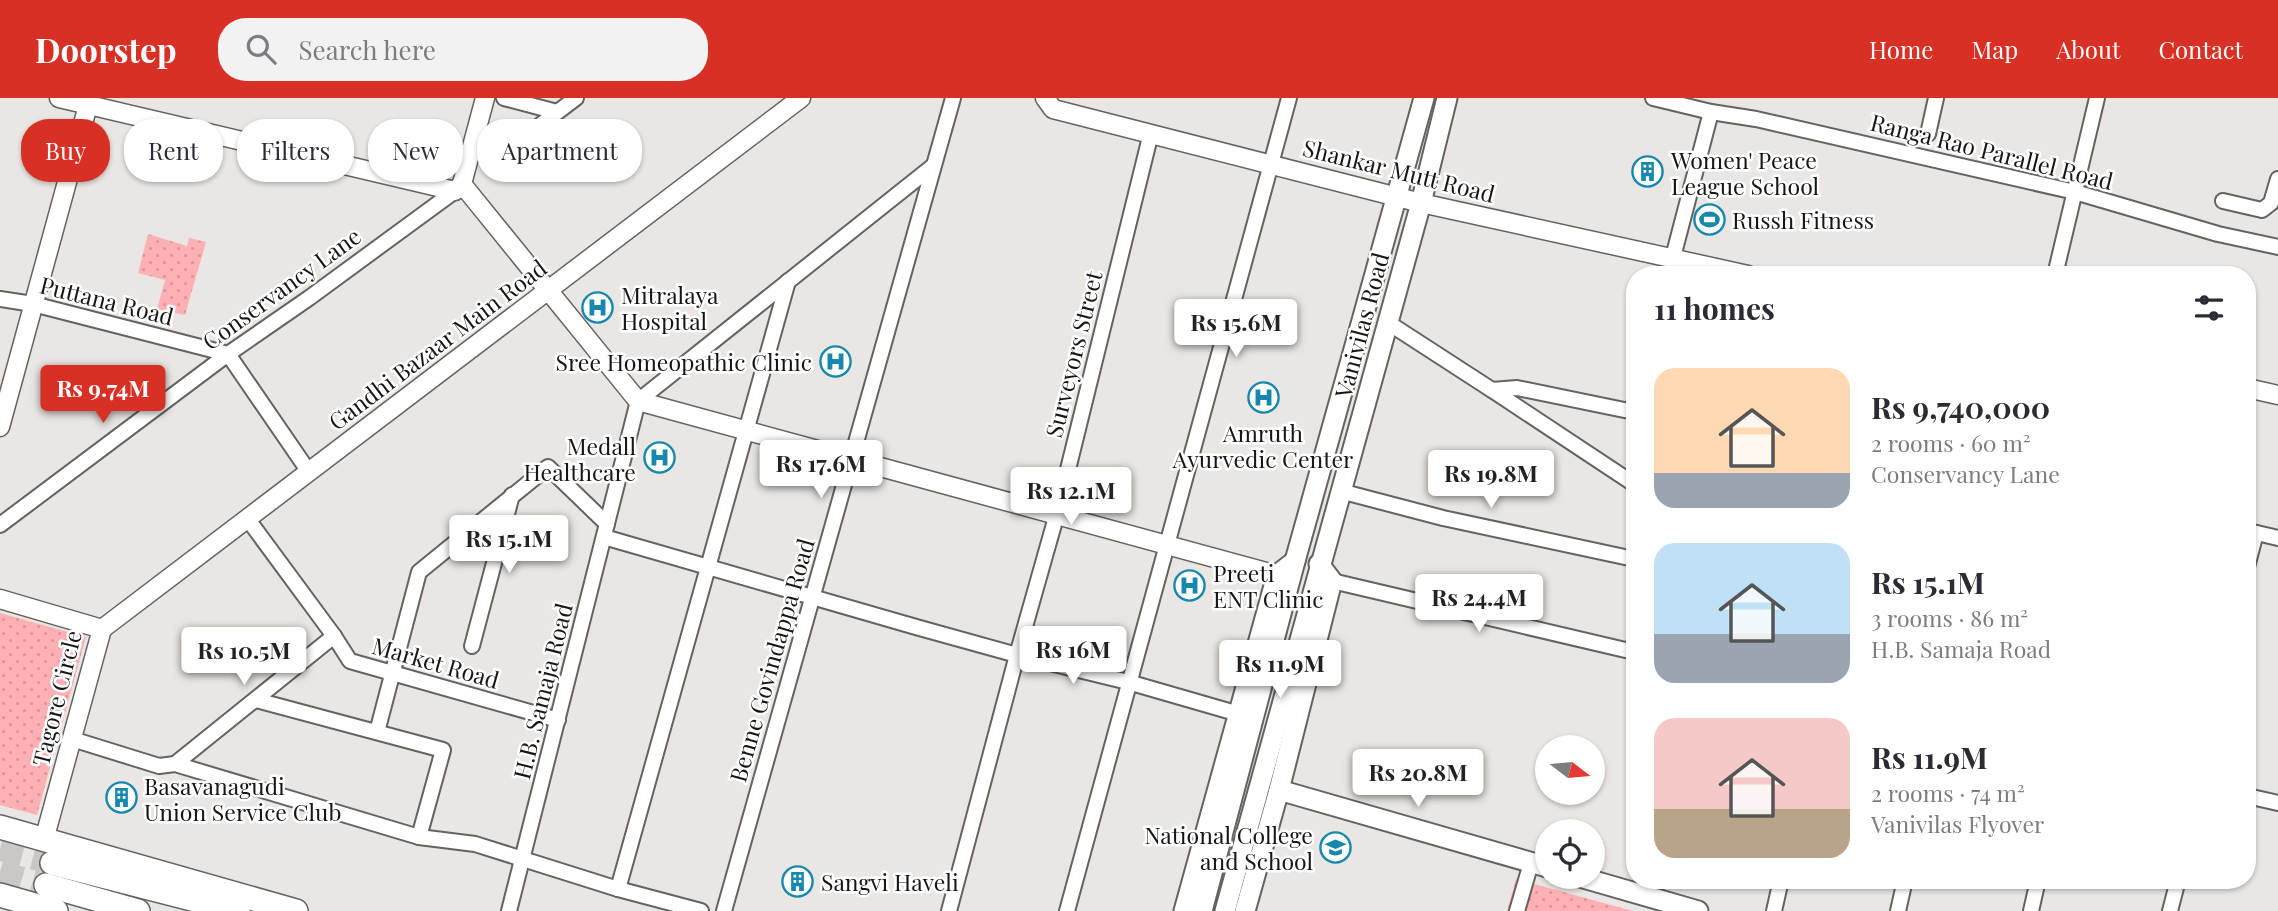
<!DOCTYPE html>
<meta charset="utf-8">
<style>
:root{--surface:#fff;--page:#f2f2f3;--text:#2b2b33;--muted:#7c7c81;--accent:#d93025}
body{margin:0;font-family:"Playfair Display",serif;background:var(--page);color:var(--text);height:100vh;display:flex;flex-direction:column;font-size:26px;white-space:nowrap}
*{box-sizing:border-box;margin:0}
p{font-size:23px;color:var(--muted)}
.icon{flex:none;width:38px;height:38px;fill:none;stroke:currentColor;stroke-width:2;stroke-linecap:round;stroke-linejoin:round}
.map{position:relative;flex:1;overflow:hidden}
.sheet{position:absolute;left:1626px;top:168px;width:630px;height:623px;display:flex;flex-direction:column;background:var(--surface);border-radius:28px;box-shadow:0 2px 5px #0004}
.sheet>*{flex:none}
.hud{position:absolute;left:21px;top:21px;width:665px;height:63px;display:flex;gap:14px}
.needle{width:46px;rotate:106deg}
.buttons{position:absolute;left:1535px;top:637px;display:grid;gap:14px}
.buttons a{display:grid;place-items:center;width:70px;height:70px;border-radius:50%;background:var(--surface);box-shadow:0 2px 5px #0004;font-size:35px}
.price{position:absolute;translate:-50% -60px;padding:0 16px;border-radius:7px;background:#fff;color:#222;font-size:23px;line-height:46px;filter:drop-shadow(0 2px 4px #0008)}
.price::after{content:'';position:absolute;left:50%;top:42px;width:21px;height:16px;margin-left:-10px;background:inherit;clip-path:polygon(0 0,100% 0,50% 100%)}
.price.selected{background:var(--accent);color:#fff}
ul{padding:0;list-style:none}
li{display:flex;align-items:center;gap:21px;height:175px;padding:0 28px}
li span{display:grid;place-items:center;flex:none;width:196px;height:140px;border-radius:21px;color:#555}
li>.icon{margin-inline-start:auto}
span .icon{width:84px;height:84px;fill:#fffc;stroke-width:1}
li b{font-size:30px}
h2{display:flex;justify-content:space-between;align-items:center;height:84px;padding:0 28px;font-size:30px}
.pill{padding:0 24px;border-radius:28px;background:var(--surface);box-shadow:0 2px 5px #0004;font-size:24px;line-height:63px}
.pill.selected{background:var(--accent);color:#fff}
header{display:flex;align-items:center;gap:42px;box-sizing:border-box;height:98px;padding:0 35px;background:var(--accent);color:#fff}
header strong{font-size:33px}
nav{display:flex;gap:38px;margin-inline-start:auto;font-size:24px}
.search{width:490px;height:63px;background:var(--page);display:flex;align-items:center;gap:18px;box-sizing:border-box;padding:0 24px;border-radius:28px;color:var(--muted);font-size:26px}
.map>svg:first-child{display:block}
</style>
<header>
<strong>Doorstep</strong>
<div class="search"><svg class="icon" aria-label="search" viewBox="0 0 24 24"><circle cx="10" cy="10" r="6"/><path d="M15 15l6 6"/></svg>Search here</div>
<nav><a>Home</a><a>Map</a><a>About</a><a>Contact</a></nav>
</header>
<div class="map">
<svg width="2278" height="813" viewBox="0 0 2278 813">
<defs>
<pattern id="park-dots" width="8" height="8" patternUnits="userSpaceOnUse" patternTransform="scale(1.75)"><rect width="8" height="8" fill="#feb0b5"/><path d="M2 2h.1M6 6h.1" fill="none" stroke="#d9979b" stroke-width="1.8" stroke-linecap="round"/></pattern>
</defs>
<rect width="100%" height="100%" fill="#e9e6e3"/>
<!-- park -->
<g fill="url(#park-dots)">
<polygon points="148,136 187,148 189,140 206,144 185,217 157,211 165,182 138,175"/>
<polygon points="0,515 86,539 37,717 0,707"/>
<polygon points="1516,781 1633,813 1507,813"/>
</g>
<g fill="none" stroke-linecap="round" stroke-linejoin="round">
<!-- primary-tunnel -->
<g stroke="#cac7c4" stroke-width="23" stroke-dasharray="23 11" stroke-linecap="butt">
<polyline points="0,751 52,765"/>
<polyline points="0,774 46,787"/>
</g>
<defs>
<g id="minor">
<polyline points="504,0 557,14"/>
<polyline points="1653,0 1711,14 1756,21 2075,94 2218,136 2278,149"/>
<polyline points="1928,36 1936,0"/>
<polyline points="502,56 576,0"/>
<polyline points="2223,103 2262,112 2271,105 2278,81"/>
<polyline points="1673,159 1711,14"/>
<polyline points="2055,177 2097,0"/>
<polyline points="0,201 33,206 228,256 309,374"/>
<polyline points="1387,224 1492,292 1517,290 1634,314"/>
<polyline points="1492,292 1634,386"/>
<polyline points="1340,393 1443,420 1634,461"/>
<polyline points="247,420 334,538 350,563 558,622"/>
<polyline points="0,427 228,256 309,200 455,93"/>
<polyline points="2248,433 2278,440"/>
<polyline points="604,439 916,529 1017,557 1128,584 1239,616"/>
<polyline points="2247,469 2256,435"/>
<polyline points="1332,483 1634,554"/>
<polyline points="472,548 512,397"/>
<polyline points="256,602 443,652 419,739"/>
<polyline points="377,634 419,474 548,369 607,426"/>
<polyline points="72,641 159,668 175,666 419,739 475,746 618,791 701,813"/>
<polyline points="175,666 334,538"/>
<polyline points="2247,698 2278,705"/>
<polyline points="618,791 788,183"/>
<polyline points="509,813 638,303 933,68"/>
<polyline points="724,813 953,0"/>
<polyline points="949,813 1017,557 1058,412 1151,35"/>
<polyline points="1067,813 1289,0"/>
<polyline points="1517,813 1531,765"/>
<polyline points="1774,813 1781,782"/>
<polyline points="1898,813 1905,782"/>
<polyline points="2031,813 2038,782"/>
<polyline points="2170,813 2178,782"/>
</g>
<g id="tertiary">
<polyline points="59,0 455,93 462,86"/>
<polyline points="1045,0 1053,11 1421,105 1748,177"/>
<polyline points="462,86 638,303 1277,477"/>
<polyline points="462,86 485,0"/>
<polyline points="2247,290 2278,297"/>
<polyline points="0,329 90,0"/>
<polyline points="0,501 102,531"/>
<polyline points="102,531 801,0"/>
<polyline points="44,742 102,531"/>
</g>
<g id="secondary">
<polyline points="1279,692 1547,769"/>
<polyline points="1580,779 1698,813"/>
<polyline points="1184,813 1277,477 1295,463"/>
<polyline points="1202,813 1295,463 1424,0"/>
<polyline points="1225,813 1421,105 1447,0"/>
<polyline points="1245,813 1279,692 1332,483 1319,466"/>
</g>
<g id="primary">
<polyline points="0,729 296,813"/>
<polyline points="52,765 238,813"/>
<polyline points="46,787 138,813"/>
<polyline points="0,797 56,813"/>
</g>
</defs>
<!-- minor casing -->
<use href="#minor" stroke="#656360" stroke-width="18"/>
<!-- tertiary casing -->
<use href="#tertiary" stroke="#656360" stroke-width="21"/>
<!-- secondary casing -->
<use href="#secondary" stroke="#656360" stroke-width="23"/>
<!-- primary casing -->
<use href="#primary" stroke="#656360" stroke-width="26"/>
<!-- minor -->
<use href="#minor" stroke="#fff" stroke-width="14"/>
<!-- tertiary -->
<use href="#tertiary" stroke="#fff" stroke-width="18"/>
<!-- secondary -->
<use href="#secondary" stroke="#fff" stroke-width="19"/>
<!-- primary -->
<use href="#primary" stroke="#fff" stroke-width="23"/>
</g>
<!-- icons -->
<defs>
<symbol id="building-ring" viewBox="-11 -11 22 22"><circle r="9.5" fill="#fff" stroke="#1688ad" stroke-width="1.5"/><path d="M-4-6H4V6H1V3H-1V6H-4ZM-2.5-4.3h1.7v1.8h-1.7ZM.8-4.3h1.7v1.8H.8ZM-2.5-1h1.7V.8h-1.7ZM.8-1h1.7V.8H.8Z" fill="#1688ad"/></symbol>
<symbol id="stadium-ring" viewBox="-11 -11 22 22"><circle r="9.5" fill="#fff" stroke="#1688ad" stroke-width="1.5"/><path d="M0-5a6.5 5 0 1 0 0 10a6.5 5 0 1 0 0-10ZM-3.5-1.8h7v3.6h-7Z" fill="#1688ad"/></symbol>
<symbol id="hospital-ring" viewBox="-11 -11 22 22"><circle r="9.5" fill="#fff" stroke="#1688ad" stroke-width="1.5"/><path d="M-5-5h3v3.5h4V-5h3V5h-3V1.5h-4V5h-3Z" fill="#1688ad"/></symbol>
<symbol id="school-ring" viewBox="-11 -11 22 22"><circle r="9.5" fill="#fff" stroke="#1688ad" stroke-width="1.5"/><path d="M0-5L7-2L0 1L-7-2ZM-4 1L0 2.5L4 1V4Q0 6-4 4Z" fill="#1688ad"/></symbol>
</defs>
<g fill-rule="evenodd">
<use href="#building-ring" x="1630" y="56" width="35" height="35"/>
<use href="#stadium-ring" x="1692" y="104" width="35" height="35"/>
<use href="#hospital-ring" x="580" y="192" width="35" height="35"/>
<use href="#hospital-ring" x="818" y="246" width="35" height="35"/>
<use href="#hospital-ring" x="1246" y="282" width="35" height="35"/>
<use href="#hospital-ring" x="642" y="342" width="35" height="35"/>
<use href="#hospital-ring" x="1172" y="470" width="35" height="35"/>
<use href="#building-ring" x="104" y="682" width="35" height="35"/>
<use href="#school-ring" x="1318" y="732" width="35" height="35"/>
<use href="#building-ring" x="780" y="766" width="35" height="35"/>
</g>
<g text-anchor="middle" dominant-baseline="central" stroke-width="5" stroke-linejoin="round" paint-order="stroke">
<!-- street labels -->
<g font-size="23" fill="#171615" stroke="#fff">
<text transform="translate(1992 53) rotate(14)">Ranga Rao Parallel Road</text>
<text transform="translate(1399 72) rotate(14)">Shankar Mutt Road</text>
<text transform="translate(281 190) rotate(-36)">Conservancy Lane</text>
<text transform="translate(107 202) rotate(14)">Puttana Road</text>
<text transform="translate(1361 227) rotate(-75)">Vanivilas Road</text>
<text transform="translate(437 246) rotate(-37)">Gandhi Bazaar Main Road</text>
<text transform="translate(1073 256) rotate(-76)">Surveyors Street</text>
<text transform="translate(771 562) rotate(-74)">Benne Govindappa Road</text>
<text transform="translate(436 564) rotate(16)">Market Road</text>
<text transform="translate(542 593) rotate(-76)">H.B. Samaja Road</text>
<text transform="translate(56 600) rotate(-76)">Tagore Circle</text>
</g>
<!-- poi labels -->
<g font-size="23" fill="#171615" stroke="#fff" text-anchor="start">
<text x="1671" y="61">Women' Peace<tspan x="1671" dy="26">League School</tspan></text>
<text x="1732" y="121">Russh Fitness</text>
<text x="621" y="196">Mitralaya<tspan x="621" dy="26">Hospital</tspan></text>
<text x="812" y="263" text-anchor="end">Sree Homeopathic Clinic</text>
<text x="1263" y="334" text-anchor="middle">Amruth<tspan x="1263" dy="26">Ayurvedic Center</tspan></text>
<text x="636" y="347" text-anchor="end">Medall<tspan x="636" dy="26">Healthcare</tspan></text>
<text x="1213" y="474">Preeti<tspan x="1213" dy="26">ENT Clinic</tspan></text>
<text x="144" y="687">Basavanagudi<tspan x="144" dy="26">Union Service Club</tspan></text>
<text x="1313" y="736" text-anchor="end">National College<tspan x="1313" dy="26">and School</tspan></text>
<text x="821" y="783">Sangvi Haveli</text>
</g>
</g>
</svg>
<div class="buttons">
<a><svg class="needle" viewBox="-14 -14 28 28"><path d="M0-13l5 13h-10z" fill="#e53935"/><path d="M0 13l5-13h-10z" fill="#7c7c81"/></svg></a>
<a><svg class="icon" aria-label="locate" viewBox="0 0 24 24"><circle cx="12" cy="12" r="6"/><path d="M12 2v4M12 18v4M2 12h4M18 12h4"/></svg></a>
</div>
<b class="price" style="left:1236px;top:261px">Rs 15.6M</b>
<b class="price selected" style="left:103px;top:327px">Rs 9.74M</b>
<b class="price" style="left:821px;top:402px">Rs 17.6M</b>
<b class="price" style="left:1491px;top:412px">Rs 19.8M</b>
<b class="price" style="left:1071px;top:429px">Rs 12.1M</b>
<b class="price" style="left:509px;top:477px">Rs 15.1M</b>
<b class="price" style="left:1479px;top:536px">Rs 24.4M</b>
<b class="price" style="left:1073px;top:588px">Rs 16M</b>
<b class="price" style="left:244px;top:589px">Rs 10.5M</b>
<b class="price" style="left:1280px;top:602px">Rs 11.9M</b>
<b class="price" style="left:1418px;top:711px">Rs 20.8M</b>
<div class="hud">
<a class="pill selected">Buy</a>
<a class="pill">Rent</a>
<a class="pill">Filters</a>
<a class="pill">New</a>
<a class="pill">Apartment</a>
</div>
<section class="sheet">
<h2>11 homes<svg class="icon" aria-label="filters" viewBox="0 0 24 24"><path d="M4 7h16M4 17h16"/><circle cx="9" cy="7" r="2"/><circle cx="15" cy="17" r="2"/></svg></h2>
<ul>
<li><span style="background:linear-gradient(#ffd9b3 75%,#9aa5b1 0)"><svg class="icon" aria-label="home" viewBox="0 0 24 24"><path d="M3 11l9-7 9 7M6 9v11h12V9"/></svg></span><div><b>Rs 9,740,000</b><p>2 rooms · 60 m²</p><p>Conservancy Lane</p></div></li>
<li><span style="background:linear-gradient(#bfe0f5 65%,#9aa5b1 0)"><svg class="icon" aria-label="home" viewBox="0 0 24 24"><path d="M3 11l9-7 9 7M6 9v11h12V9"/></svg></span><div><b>Rs 15.1M</b><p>3 rooms · 86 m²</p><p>H.B. Samaja Road</p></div></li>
<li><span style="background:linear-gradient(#f6c9c9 65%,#b9a48a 0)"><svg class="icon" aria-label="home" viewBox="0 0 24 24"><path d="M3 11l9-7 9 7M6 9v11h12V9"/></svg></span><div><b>Rs 11.9M</b><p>2 rooms · 74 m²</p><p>Vanivilas Flyover</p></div></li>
</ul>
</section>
</div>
